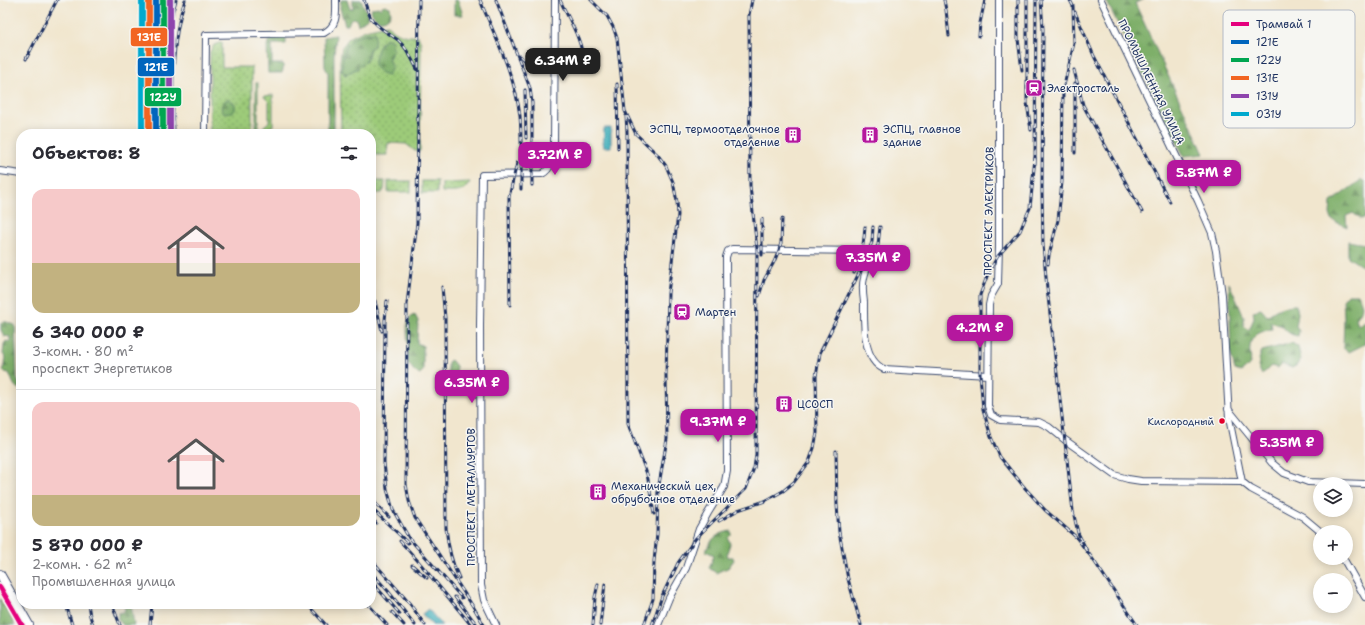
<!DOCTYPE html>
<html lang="ru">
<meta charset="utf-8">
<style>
:root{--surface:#fff;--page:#f2f2f3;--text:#2b2b33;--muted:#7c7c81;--line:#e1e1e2;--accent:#b5179e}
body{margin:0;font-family:"Shantell Sans",sans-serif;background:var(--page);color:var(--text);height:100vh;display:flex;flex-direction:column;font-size:15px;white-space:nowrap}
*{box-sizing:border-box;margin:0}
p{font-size:13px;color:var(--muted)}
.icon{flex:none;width:22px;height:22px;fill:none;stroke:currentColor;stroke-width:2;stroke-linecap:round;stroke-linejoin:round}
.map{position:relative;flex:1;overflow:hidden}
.details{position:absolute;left:16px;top:129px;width:360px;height:480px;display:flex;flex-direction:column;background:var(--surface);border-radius:16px;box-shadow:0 2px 10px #0003}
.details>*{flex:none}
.buttons{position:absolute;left:1313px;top:477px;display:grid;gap:8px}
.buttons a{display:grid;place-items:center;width:40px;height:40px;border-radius:50%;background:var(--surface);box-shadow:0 2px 10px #0003;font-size:20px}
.price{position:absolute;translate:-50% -34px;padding:0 9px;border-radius:8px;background:var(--accent);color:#fff;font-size:13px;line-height:26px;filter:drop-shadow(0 1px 2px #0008)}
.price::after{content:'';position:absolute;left:50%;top:24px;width:12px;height:9px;margin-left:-6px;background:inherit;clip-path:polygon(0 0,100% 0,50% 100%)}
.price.current{background:#222;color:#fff}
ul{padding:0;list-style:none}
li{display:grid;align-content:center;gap:8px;height:212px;padding:0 16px}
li+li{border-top:1px solid var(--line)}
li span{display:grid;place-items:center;height:124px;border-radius:12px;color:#555}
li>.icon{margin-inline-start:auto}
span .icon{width:72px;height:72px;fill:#fffc;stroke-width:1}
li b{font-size:17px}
h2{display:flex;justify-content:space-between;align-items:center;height:48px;padding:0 16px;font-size:17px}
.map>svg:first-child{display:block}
</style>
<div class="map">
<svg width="1365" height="625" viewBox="0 0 1365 625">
<defs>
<pattern id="grass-dots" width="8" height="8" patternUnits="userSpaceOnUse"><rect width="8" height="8" fill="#9dcb79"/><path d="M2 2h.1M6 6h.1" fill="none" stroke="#7fa566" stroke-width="1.8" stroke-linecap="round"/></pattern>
<pattern id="forest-firs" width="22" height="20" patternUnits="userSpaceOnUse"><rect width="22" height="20" fill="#7eaf69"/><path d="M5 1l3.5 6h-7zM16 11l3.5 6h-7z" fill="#668f5a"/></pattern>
</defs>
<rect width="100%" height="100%" fill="#f6f6f2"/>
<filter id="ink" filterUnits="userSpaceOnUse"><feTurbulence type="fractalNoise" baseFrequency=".025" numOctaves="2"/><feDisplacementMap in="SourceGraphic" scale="8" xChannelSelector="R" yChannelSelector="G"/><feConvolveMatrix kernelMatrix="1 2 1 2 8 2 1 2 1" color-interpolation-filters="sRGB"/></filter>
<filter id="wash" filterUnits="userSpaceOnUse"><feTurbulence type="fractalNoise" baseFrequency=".012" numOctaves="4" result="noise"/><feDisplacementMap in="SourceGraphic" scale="16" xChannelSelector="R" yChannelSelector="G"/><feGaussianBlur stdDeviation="0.9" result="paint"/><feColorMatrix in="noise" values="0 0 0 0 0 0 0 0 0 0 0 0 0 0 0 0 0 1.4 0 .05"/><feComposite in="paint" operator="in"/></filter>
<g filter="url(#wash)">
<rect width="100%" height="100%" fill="#f1e6ce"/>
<!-- grass -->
<g fill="url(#grass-dots)" stroke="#5c7d6c" fill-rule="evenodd">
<path d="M387,25C398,34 404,37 418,36L421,43L420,151H415L406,144L388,143L387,155H373L371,159V134H341L340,61L342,47L349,38L365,30ZM366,33L374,46L369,49L358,68L345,75L342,70C343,49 344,40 366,33ZM381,42L393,50L388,60L379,48Z"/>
<polygon points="222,42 222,67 252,67 252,134 210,134 210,52 214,45"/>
<rect x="256" y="83" width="2" height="51"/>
<polygon points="273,95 273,126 269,127 269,134 264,134 264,126 269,122 269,102 264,97 264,96"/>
<polygon points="371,181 385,181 384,190 382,193 371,193"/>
<rect x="388" y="181" width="23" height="11"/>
<rect x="422" y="181" width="15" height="12"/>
<path d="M470,182C463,195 454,192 442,192V183Z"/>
</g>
<!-- forest -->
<g fill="url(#forest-firs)" stroke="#4c6f64">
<polygon points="341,0 347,0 350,9 353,9 353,0 361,0 369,17 358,25 356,19 352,18 350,20 348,25 345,25 340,8"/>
<polygon points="454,0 458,0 463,15 454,15"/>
<polygon points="1106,0 1143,0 1135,3 1204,154 1184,156"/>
<path d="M385,5L390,7L391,14C384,24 375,21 371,11L372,8L378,7L381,9L382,6Z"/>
<path d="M366,33H375L374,46L369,49C370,63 356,69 345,75L342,70C343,49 344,40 366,33Z"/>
<polygon points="336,35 334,55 334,134 328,134 328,73 325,67 324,37"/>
<polygon points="286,37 286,44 272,44 272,64 283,64 283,70 282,73 268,73 267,45 271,38"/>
<path d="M386,38L392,41L393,50L388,60L392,67L388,75L381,73L374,66C375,57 378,44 386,38Z"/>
<path d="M229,99L235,104V110C233,113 225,113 222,112C220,104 223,101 229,99Z"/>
<polygon points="1361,180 1365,181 1365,218 1361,219 1353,213 1346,216 1347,227 1332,220 1330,214 1331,202"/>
<polygon points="1348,241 1365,244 1365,267 1360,265 1348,257"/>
<path d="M1229,283L1244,317V326L1249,330L1254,318L1253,311L1261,309L1267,316C1276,309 1284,305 1296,305L1298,313L1296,327L1299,331L1298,336C1290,335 1287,332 1282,326L1271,322L1272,329C1262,331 1250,335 1250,347C1249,353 1252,358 1250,363C1248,367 1245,369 1241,372L1235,370L1231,355Z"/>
<path d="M1348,294H1358C1363,306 1364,308 1356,319L1358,325L1365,321V344L1349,352L1343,348L1344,317L1343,300Z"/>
<polygon points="415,315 418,321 417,343 423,346 423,371 420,374 415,372 408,363 407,325 411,316"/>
<path d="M4,321L15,325L17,379L20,386L19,389C13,387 12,378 9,373L4,372L3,370L6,359L3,354L4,344L6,341L10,342V337L4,336L1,330V323Z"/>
<path d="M1292,343L1298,347L1301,359L1297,365L1292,368L1282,364L1278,368L1271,366L1262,375C1257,366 1258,360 1262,351Z"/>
<polygon points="451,360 456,366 457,378 460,381 460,386 452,391 448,390 448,362"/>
<path d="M731,531V535L728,538L730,544L727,553L728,557H733L734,560L728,568L722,570L716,573L709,568L714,555L706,551C710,539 718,533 731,531Z"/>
<polygon points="0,599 15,625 0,625"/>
<polygon points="122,604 131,604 134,625 123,625 118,620 118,613 124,612 125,608"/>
</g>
<!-- water -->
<g fill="#3aabb7" stroke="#2a6d8a">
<polygon points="604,128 611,128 611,147 603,147"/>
<polygon points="428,609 442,625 432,625 422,614"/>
</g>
</g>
<g filter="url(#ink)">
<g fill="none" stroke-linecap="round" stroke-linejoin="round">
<defs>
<g id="minor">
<polyline points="999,0 999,247 998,284 991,296 989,305 988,406 991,415 1000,420 1039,422 1049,427 1065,440 1114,475 1128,479 1141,481 1242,482"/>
<polyline points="1101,0 1198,201 1212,233 1216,251 1222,295 1229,418 1242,482"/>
<path d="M205,134L206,35L324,33C338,25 336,14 336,0"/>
<polyline points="0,171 21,174"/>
<polyline points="1228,409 1272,463 1284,473 1308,482 1365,484"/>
<polyline points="1242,482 1251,489 1303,517 1321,532"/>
<polyline points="1343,558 1365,597"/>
<path d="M496,625L484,600L481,585L480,326L482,175L542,174C551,169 553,160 554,149L555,0"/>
<path d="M658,625L669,598L686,568L699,529L708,513L724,487L727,471L726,257L728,251L732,249L862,251L868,253L871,257C869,264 865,271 864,278C862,285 863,295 864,302C864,322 862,360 884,369L988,375"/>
</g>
<polyline id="major" points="0,574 29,625"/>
</defs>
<!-- minor casing -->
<use href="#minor" stroke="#3b4a6f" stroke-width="8"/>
<!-- major casing -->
<use href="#major" stroke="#3b4a6f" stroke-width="10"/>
<!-- minor -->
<use href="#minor" stroke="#fff" stroke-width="6"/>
<!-- major -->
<use href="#major" stroke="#fff" stroke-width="8"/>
<defs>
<g id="rail">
<path d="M364,0C366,6 368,13 371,18C377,28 389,33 398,40C407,48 412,59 417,69"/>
<polyline points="419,0 417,223 407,304 406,484 409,501 415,518 474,608 484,625"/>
<path d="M480,0C495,37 515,75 520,116C522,140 521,165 521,189"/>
<polyline points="496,0 530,88 532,103 532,185"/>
<path d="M560,0C570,22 582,39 584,64"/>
<polyline points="591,0 607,16 613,27 617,38 625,111 636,134 657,154 666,166 673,182 677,202 678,215 668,293 666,375 667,439 658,490 657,534 654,561 653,599 644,625"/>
<polyline points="944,0 946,10 949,36"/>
<polyline points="1018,0 1018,39 1022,70"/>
<polyline points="1027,0 1027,103 1031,130"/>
<polyline points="1041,0 1043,29 1042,191 1043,245 1047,288 1073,511 1078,533 1088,553"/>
<polyline points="1075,12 1094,56 1170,202"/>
<polyline points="979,36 980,23 985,0"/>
<polyline points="170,42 173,11 176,0"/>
<polyline points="520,56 532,69"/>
<polyline points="26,59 57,0"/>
<polyline points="1074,70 1083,105 1142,212"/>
<polyline points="1075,83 1075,153"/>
<polyline points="617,84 618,148"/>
<polyline points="525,90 526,138"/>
<polyline points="626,116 627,132 628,424 647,474 654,514"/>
<path d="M174,134C173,89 170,43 185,0"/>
<polyline points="1035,158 1030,208 1025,219 1020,231 998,256 989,271 980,295 980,374 983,409 991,437 1000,457 1025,488 1045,510 1076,537 1092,558 1137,625"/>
<polyline points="1035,164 1036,0"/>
<polyline points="762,219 762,255"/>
<polyline points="867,255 872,242 873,227"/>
<polyline points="1048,264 1049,255 1058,220 1062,182 1063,90 1074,43 1073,6 1070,0"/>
<path d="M854,273C861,259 864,243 865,227"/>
<path d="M442,287L445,318L446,528C448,546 451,562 459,578"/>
<polyline points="759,296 764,280 774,262 779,250 781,243 782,219"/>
<polyline points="375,301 382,331"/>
<polyline points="387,301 385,320 384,463 387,489 393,510 409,538 462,598"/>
<polyline points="510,305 509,197 517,163"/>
<polyline points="836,451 837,505 839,532 848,579 861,625"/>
<polyline points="371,496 376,504 389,517"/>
<polyline points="371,508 408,543"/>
<polyline points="371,518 376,523"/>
<polyline points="719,521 738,510 765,501 783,491 794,482 809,462 814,448 817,433 816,376 820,353 859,273 871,257 878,245 880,227"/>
<polyline points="400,541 418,561 471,625"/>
<polyline points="371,559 410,604 425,625"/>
<polyline points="412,565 427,578"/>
<polyline points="371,572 388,591 415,625"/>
<polyline points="371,581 400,614"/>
<polyline points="455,597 477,625"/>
<polyline points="66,604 72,625"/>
<polyline points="88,604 90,616 93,625"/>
<polyline points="112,604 120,625"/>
<polyline points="307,604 326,625"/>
<polyline points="368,604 387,625"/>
<polyline points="392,612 404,625"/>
<polyline points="150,625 152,604"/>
<polyline points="593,625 595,597 598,584"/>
<polyline points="600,625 605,584"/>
<polyline points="652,625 662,596 678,563 696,538 746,489 754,468 756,455 757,249 750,186 749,15 752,0"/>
</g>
</defs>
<!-- rail casing -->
<use href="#rail" stroke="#1b2f5e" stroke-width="3"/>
<!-- rail -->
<use href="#rail" stroke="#f6f6f2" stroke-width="1.5" stroke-dasharray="4.5" stroke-linecap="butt"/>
<defs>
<polyline id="rail-1" points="156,0 156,134"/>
<polyline id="rail-2" points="163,0 163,134"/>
<polyline id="rail-3" points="149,0 149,134"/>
<polyline id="rail-4" points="170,0 170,134"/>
<polyline id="rail-5" points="142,0 142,134"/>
</defs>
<!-- rail-1 casing -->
<use href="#rail-1" stroke="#f6f6f2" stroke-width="9"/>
<!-- rail-2 casing -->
<use href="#rail-2" stroke="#f6f6f2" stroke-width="9"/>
<!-- rail-3 casing -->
<use href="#rail-3" stroke="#f6f6f2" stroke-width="9"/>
<!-- rail-4 casing -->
<use href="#rail-4" stroke="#f6f6f2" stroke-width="9"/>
<!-- rail-5 casing -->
<use href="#rail-5" stroke="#f6f6f2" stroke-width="9"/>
<!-- rail-1 -->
<use href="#rail-1" stroke="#0065bd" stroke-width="6"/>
<!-- rail-2 -->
<use href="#rail-2" stroke="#00a651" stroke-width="6"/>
<!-- rail-3 -->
<use href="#rail-3" stroke="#f26522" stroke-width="6"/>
<!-- rail-4 -->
<use href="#rail-4" stroke="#8e44ad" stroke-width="6"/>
<!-- rail-5 -->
<use href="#rail-5" stroke="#00a9ce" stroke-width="6"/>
<defs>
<polyline id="tram-1" points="0,587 22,625"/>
</defs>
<!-- tram-1 casing -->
<use href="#tram-1" stroke="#f6f6f2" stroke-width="8"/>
<!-- tram-1 -->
<use href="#tram-1" stroke="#e5007d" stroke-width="5"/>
</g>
</g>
<!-- icons -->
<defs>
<symbol id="station-square" viewBox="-11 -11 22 22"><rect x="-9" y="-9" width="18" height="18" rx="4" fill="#b5179e" stroke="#f6f6f2"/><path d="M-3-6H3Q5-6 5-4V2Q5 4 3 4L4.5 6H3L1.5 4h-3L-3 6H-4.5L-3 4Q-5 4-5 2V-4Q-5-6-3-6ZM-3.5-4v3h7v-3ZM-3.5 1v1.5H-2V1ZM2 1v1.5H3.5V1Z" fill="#fff"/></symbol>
<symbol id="building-square" viewBox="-11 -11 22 22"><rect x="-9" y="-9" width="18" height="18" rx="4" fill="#b5179e" stroke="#f6f6f2"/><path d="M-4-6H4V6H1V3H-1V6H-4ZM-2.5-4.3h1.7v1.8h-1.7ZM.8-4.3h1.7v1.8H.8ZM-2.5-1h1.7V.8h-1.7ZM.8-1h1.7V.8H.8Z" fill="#fff"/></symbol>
</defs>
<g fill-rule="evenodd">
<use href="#station-square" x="1024" y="78" width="20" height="20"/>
<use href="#building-square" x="783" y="125" width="20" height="20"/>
<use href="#building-square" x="860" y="125" width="20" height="20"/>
<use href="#station-square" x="672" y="302" width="20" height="20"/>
<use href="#building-square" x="774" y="394" width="20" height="20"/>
<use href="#building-square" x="588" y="482" width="20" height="20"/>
</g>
<!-- markers -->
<circle fill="#e4002b" stroke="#f6f6f2" stroke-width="1.5" cx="1222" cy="421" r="3.5"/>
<g text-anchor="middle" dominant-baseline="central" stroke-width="3" stroke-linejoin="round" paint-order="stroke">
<!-- bus labels -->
<g font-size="10" fill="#1b2f5e" stroke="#f6f6f2" text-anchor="end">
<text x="1214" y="421">Кислородный</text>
</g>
<!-- street labels -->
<g font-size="11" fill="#1b2f5e" stroke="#f6f6f2">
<text transform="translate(1151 82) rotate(64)">ПРОМЫШЛЕННАЯ УЛИЦА</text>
<text transform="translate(989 211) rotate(-89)">ПРОСПЕКТ ЭЛЕКТРИКОВ</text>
<text transform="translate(471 497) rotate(-90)">ПРОСПЕКТ МЕТАЛЛУРГОВ</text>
</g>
<!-- poi labels -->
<g font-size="11" fill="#1b2f5e" stroke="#f6f6f2" text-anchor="start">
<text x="1047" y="88">Электросталь</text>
<text x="780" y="129" text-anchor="end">ЭСПЦ, термоотделочное<tspan x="780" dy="13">отделение</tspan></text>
<text x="883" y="129">ЭСПЦ, главное<tspan x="883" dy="13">здание</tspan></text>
<text x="695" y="312">Мартен</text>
<text x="797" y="404">ЦСОСП</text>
<text x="611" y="486">Механический цех,<tspan x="611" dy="13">обрубочное отделение</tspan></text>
</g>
</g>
<!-- legend -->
<rect x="1223" y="10" width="132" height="118" rx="6" fill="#f6f6f2" stroke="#b4bac6" stroke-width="1"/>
<rect x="1231" y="22" width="18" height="4" fill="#e5007d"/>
<rect x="1231" y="40" width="18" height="4" fill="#0065bd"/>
<rect x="1231" y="58" width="18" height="4" fill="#00a651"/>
<rect x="1231" y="76" width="18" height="4" fill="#f26522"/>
<rect x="1231" y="94" width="18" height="4" fill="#8e44ad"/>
<rect x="1231" y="112" width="18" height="4" fill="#00a9ce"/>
<g font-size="11" fill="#1b2f5e">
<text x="1256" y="28">Трамвай 1</text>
<text x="1256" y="46">121Е</text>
<text x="1256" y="64">122У</text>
<text x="1256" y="82">131Е</text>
<text x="1256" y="100">131У</text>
<text x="1256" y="118">031У</text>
</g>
<g stroke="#f6f6f2" stroke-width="1.5">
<rect x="130" y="27" width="38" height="20" rx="4" fill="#f26522"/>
<rect x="137" y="57" width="38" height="20" rx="4" fill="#0065bd"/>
<rect x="144" y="87" width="38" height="20" rx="4" fill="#00a651"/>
</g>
<g font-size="11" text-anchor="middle" font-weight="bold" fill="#fff">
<text x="149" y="41">131Е</text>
<text x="156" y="71">121Е</text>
<text x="163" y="101">122У</text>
</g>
</svg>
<div class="buttons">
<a><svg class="icon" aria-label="layers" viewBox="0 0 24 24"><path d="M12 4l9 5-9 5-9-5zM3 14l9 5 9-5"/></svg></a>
<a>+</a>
<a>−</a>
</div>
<b class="price current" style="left:563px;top:82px">6.34M ₽</b>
<b class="price" style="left:555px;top:176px">3.72M ₽</b>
<b class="price" style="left:1204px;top:194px">5.87M ₽</b>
<b class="price" style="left:873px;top:279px">7.35M ₽</b>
<b class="price" style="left:980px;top:349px">4.2M ₽</b>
<b class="price" style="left:472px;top:404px">6.35M ₽</b>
<b class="price" style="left:718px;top:443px">9.37M ₽</b>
<b class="price" style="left:1287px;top:464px">5.35M ₽</b>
<section class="details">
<h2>Объектов: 8<svg class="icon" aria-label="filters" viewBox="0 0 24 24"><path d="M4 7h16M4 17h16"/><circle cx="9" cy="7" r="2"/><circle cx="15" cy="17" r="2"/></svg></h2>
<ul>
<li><span style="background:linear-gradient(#f6c9c9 60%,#c2b280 0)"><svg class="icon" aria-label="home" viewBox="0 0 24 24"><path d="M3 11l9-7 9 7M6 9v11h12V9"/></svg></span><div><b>6 340 000 ₽</b><p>3-комн. · 80 m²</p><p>проспект Энергетиков</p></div></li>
<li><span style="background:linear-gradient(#f6c9c9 75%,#c2b280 0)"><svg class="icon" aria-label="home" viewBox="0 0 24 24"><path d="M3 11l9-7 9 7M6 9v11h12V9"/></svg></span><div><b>5 870 000 ₽</b><p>2-комн. · 62 m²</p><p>Промышленная улица</p></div></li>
</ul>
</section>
</div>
